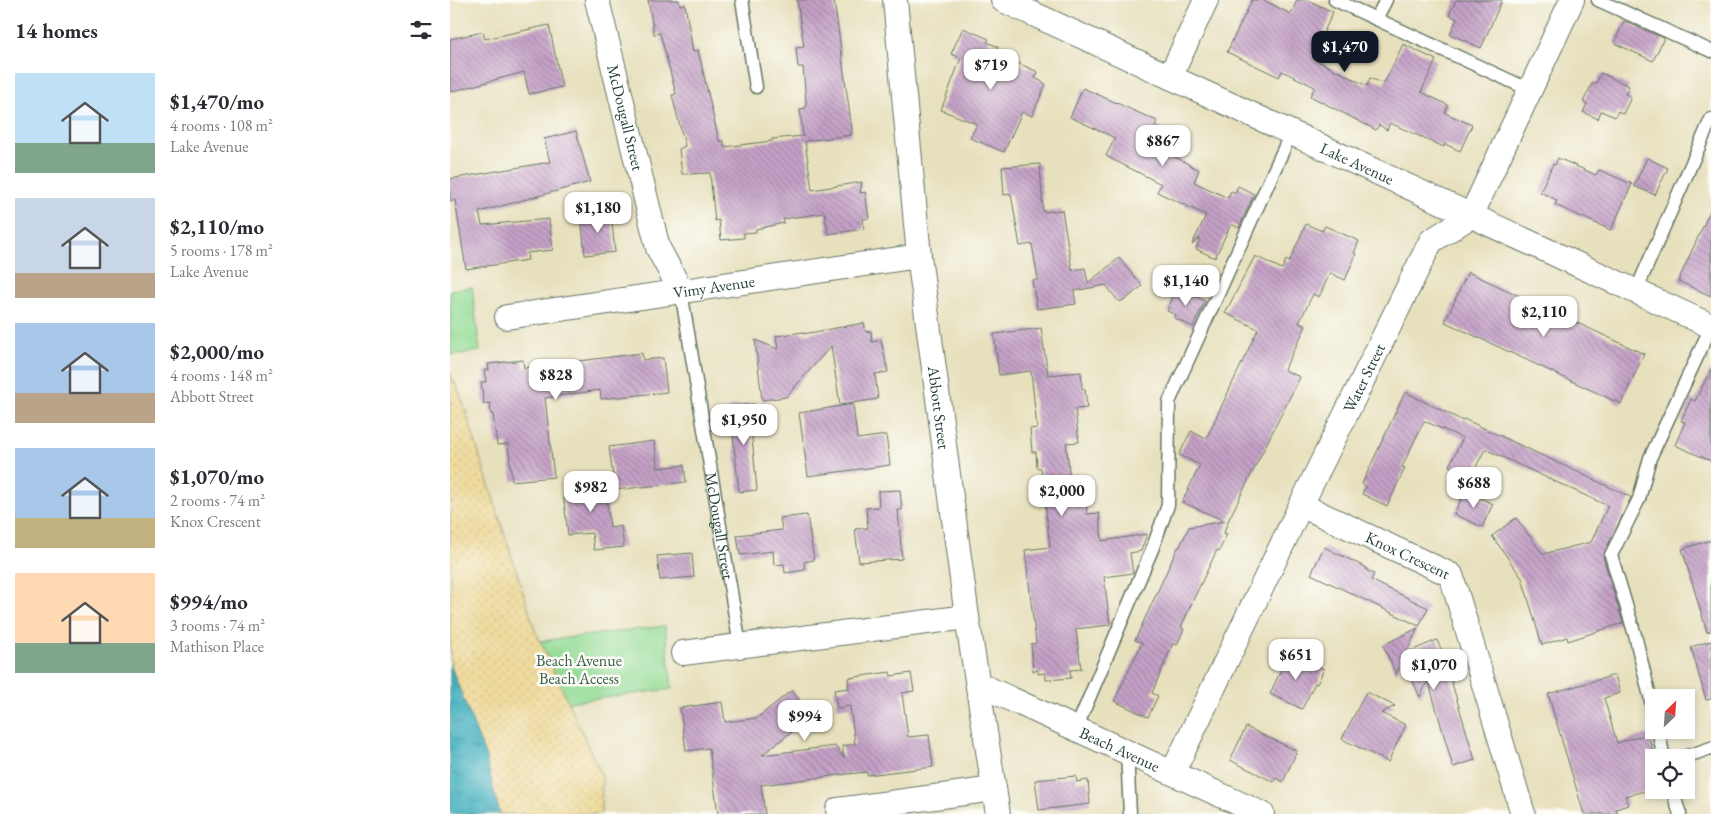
<!DOCTYPE html>
<meta charset="utf-8">
<style>
:root{--surface:#fff;--page:#f7f7f7;--text:#2b2b33;--muted:#7c7c81;--accent:#111827}
body{margin:0;font-family:"EB Garamond",serif;background:var(--page);color:var(--text);height:100vh;display:flex;flex-direction:column;font-size:19px;white-space:nowrap}
*{box-sizing:border-box;margin:0}
p{font-size:16px;color:var(--muted)}
.icon{flex:none;width:28px;height:28px;fill:none;stroke:currentColor;stroke-width:2;stroke-linecap:round;stroke-linejoin:round}
.map{position:relative;flex:1;overflow:hidden}
.drawer{display:flex;flex-direction:column;background:var(--surface);width:450px}
.drawer>*{flex:none}
.needle{width:32px;rotate:25deg}
.fabs{position:absolute;left:1195px;top:689px;display:grid;gap:10px}
.fabs a{display:grid;place-items:center;width:50px;height:50px;border-radius:0px;background:var(--surface);box-shadow:0 2px 8px #0003;font-size:25px}
.price{position:absolute;translate:-50% -42px;padding:0 11px;border-radius:10px;background:#fff;color:#222;font-size:16px;line-height:32px;filter:drop-shadow(0 1px 2px #0008)}
.price::after{content:'';position:absolute;left:50%;top:30px;width:15px;height:11px;margin-left:-8px;background:inherit;clip-path:polygon(0 0,100% 0,50% 100%)}
.price.current{background:var(--accent);color:#fff}
ul{padding:0;list-style:none}
li{display:flex;align-items:center;gap:15px;height:125px;padding:0 15px}
li span{display:grid;place-items:center;flex:none;width:140px;height:100px;border-radius:0px;color:#555}
li>.icon{margin-inline-start:auto}
span .icon{width:60px;height:60px;fill:#fffc;stroke-width:1}
li b{font-size:21px}
h2{display:flex;justify-content:space-between;align-items:center;height:60px;padding:0 15px;font-size:21px}
main{display:flex;flex:1;min-height:0}
.map>svg:first-child{display:block}
</style>
<main>
<section class="drawer">
<h2>14 homes<svg class="icon" aria-label="filters" viewBox="0 0 24 24"><path d="M4 7h16M4 17h16"/><circle cx="9" cy="7" r="2"/><circle cx="15" cy="17" r="2"/></svg></h2>
<ul>
<li><span style="background:linear-gradient(#bfe0f5 70%,#7fa58c 0)"><svg class="icon" aria-label="home" viewBox="0 0 24 24"><path d="M3 11l9-7 9 7M6 9v11h12V9"/></svg></span><div><b>$1,470/mo</b><p>4 rooms · 108 m²</p><p>Lake Avenue</p></div></li>
<li><span style="background:linear-gradient(#c9d6e8 75%,#b9a48a 0)"><svg class="icon" aria-label="home" viewBox="0 0 24 24"><path d="M3 11l9-7 9 7M6 9v11h12V9"/></svg></span><div><b>$2,110/mo</b><p>5 rooms · 178 m²</p><p>Lake Avenue</p></div></li>
<li><span style="background:linear-gradient(#a9c7e8 70%,#b9a48a 0)"><svg class="icon" aria-label="home" viewBox="0 0 24 24"><path d="M3 11l9-7 9 7M6 9v11h12V9"/></svg></span><div><b>$2,000/mo</b><p>4 rooms · 148 m²</p><p>Abbott Street</p></div></li>
<li><span style="background:linear-gradient(#a9c7e8 70%,#c2b280 0)"><svg class="icon" aria-label="home" viewBox="0 0 24 24"><path d="M3 11l9-7 9 7M6 9v11h12V9"/></svg></span><div><b>$1,070/mo</b><p>2 rooms · 74 m²</p><p>Knox Crescent</p></div></li>
<li><span style="background:linear-gradient(#ffd9b3 70%,#7fa58c 0)"><svg class="icon" aria-label="home" viewBox="0 0 24 24"><path d="M3 11l9-7 9 7M6 9v11h12V9"/></svg></span><div><b>$994/mo</b><p>3 rooms · 74 m²</p><p>Mathison Place</p></div></li>
</ul>
</section>
<div class="map">
<svg width="1261" height="814" viewBox="0 0 1261 814">
<defs>
<pattern id="sand-dots" width="8" height="8" patternUnits="userSpaceOnUse" patternTransform="scale(1.25)"><rect width="8" height="8" fill="#eeda9e"/><path d="M2 2h.1M6 6h.1" fill="none" stroke="#ccbc89" stroke-width="1.8" stroke-linecap="round"/></pattern>
<pattern id="water-ripples" width="26" height="14" patternUnits="userSpaceOnUse" patternTransform="scale(1.25)"><rect width="26" height="14" fill="#43b0bf"/><path d="M2 4q2-2 4 0t4 0M15 11q2-2 4 0t4 0" fill="none" stroke="#37909c"/></pattern>
<pattern id="building-back-hatch" width="6" height="6" patternUnits="userSpaceOnUse" patternTransform="scale(1.25)"><rect width="6" height="6" fill="#c5a1c7"/><path d="M-1 5l2 2M0 0l6 6M5-1l2 2" fill="none" stroke="#9f84a2"/></pattern>
</defs>
<rect width="100%" height="100%" fill="#fdfcf7"/>
<filter id="ink" filterUnits="userSpaceOnUse"><feTurbulence type="fractalNoise" baseFrequency=".02" numOctaves="2"/><feDisplacementMap in="SourceGraphic" scale="10" xChannelSelector="R" yChannelSelector="G"/><feConvolveMatrix kernelMatrix="1 2 1 2 8 2 1 2 1" color-interpolation-filters="sRGB"/></filter>
<filter id="wash" filterUnits="userSpaceOnUse"><feTurbulence type="fractalNoise" baseFrequency=".0096" numOctaves="4" result="noise"/><feDisplacementMap in="SourceGraphic" scale="20" xChannelSelector="R" yChannelSelector="G"/><feGaussianBlur stdDeviation="1.12" result="paint"/><feColorMatrix in="noise" values="0 0 0 0 0 0 0 0 0 0 0 0 0 0 0 0 0 1.4 0 .05"/><feComposite in="paint" operator="in"/></filter>
<g filter="url(#wash)">
<rect width="100%" height="100%" fill="#e7e0bd"/>
<!-- green -->
<g fill="#94dc96" stroke="#5a8c65">
<polygon points="22,287 30,351 0,355 0,290"/>
<polygon points="215,626 222,689 97,705 74,643"/>
</g>
<!-- sand -->
<polygon fill="url(#sand-dots)" stroke="#868c69" points="0,373 10,394 85,630 152,776 151,814 50,814 35,755 0,664"/>
<!-- water -->
<polygon fill="url(#water-ripples)" stroke="#31767a" points="0,664 35,755 50,814 0,814"/>
<g id="blocks">
<!-- building -->
<g fill="url(#building-back-hatch)">
<polygon points="198,0 229,0 230,5 235,4 243,52 248,50 269,141 274,141 274,147 322,141 322,139 353,136 350,109 356,108 356,101 353,67 348,67 346,48 354,47 347,0 384,0 402,130 401,135 355,141 362,190 412,182 410,193 415,192 419,218 413,219 414,229 378,234 375,213 333,219 334,223 306,229 306,232 294,233 294,238 271,240 269,220 265,221 260,173 232,174 229,149 235,146 222,95 226,94 210,33 204,34"/>
<polygon points="802,0 813,0 841,14 847,0 858,0 883,12 862,58 917,86 920,78 934,84 953,44 986,60 971,92 998,105 995,113 1022,125 1010,151 995,144 994,147 940,123 937,130 929,125 926,130 860,96 865,87 832,71 829,77 777,52"/>
<polygon points="1006,0 1052,0 1031,48 1000,34 1007,19 999,15"/>
<polygon points="1174,21 1214,38 1203,61 1164,43"/>
<polygon points="99,25 112,87 79,94 74,72 0,92 0,39 33,32 35,39"/>
<polygon points="513,28 539,39 537,42 548,47 545,53 588,72 585,78 596,84 582,116 572,112 554,152 520,138 527,124 491,110 511,58 501,54"/>
<polygon points="1151,73 1179,86 1175,94 1181,97 1173,114 1168,111 1165,117 1151,111 1148,119 1133,112 1137,104 1133,102 1143,82 1146,83"/>
<polygon points="633,88 707,121 705,126 714,131 707,147 749,170 744,182 778,198 781,191 785,193 788,186 804,194 789,228 781,224 765,258 746,249 750,238 742,245 756,215 707,192 711,184 656,156 665,138 620,117"/>
<polygon points="126,131 140,182 29,212 32,225 99,219 103,250 77,253 78,260 16,269 5,200 0,201 0,179 100,162 94,139"/>
<polygon points="1108,158 1146,175 1149,170 1182,184 1161,230 1105,205 1107,200 1090,192 1103,164 1105,165"/>
<polygon points="1197,158 1218,168 1205,195 1184,186"/>
<polygon points="590,164 593,212 612,210 622,270 635,268 638,283 669,258 692,286 676,299 669,302 656,285 624,291 626,304 587,309 582,280 588,280 582,244 570,246 561,194 554,195 552,167"/>
<polygon points="1261,209 1261,296 1228,281"/>
<polygon points="161,213 165,252 135,255 131,216"/>
<polygon points="856,224 872,231 875,226 909,241 904,253 906,254 895,280 880,273 869,297 863,294 849,323 856,326 834,370 850,377 778,521 774,533 777,534 769,551 767,550 744,598 731,627 734,629 727,645 723,643 702,693 708,696 698,717 664,701 692,643 685,640 728,547 729,548 739,527 775,521 732,502 750,465 729,455 741,431 756,439 808,329 775,313 805,256 832,269 836,260 839,262"/>
<polygon points="1018,272 1194,354 1171,404 995,322"/>
<polygon points="727,288 755,301 743,327 724,318 726,315 717,311"/>
<polygon points="414,323 416,332 421,331 422,342 431,340 438,372 425,374 428,399 390,405 381,346 336,397 312,400 305,340 328,349 326,336 353,332 353,334"/>
<polygon points="591,328 598,375 631,372 632,389 635,389 637,408 625,409 629,442 616,443 621,490 635,488 637,514 649,513 652,541 697,534 691,551 680,553 683,573 654,577 660,625 626,629 631,669 620,670 621,678 596,680 595,673 588,674 588,670 583,671 581,644 586,643 575,550 600,547 591,468 587,468 586,452 582,452 580,429 587,428 581,371 549,375 544,334"/>
<polygon points="192,353 193,360 213,358 217,392 151,399 150,390 95,398 104,477 62,481 58,444 47,445 43,414 41,414 40,403 34,404 31,382 36,382 34,370 39,370 38,364 73,360 74,368"/>
<polygon points="1261,369 1261,461 1225,445 1235,422 1231,421 1241,399 1245,401"/>
<polygon points="955,392 1013,421 1014,419 1181,497 1153,557 1173,623 1118,641 1117,637 1092,645 1072,578 1042,536 1066,518 1093,554 1141,542 1158,506 1035,449 1021,477 999,466 1013,438 974,421 952,467 955,468 937,506 912,494 916,486 912,484"/>
<polygon points="304,404 306,427 301,428 307,490 289,492 280,407"/>
<polygon points="403,404 407,439 436,435 440,465 358,476 349,413"/>
<polygon points="204,441 208,468 234,465 236,482 165,490 159,447"/>
<polygon points="154,478 160,528 171,526 174,547 144,550 142,533 118,535 112,483"/>
<polygon points="450,490 452,510 448,510 452,559 409,562 405,529 418,528 416,508 429,507 428,491"/>
<polygon points="1015,491 1043,504 1032,527 1004,514"/>
<polygon points="357,515 364,560 354,562 355,570 335,573 334,564 324,565 323,551 290,555 287,535 332,530 330,518"/>
<polygon points="1261,540 1261,631 1257,632 1232,549"/>
<polygon points="874,547 917,568 916,570 924,574 921,580 978,608 969,626 861,574"/>
<polygon points="242,553 244,577 210,580 207,556"/>
<polygon points="968,628 956,653 987,640 994,656 991,658 1000,677 1025,760 1003,767 978,680 970,697 953,659 946,674 933,645"/>
<polygon points="1261,641 1261,699 1256,700 1241,647"/>
<polygon points="839,652 874,669 867,684 865,683 852,709 820,694"/>
<polygon points="440,672 441,676 461,673 464,691 452,693 458,737 479,735 483,767 417,775 417,772 397,774 311,785 315,814 268,814 259,748 236,751 230,708 272,702 275,722 307,718 342,690 362,716 312,755 385,746 394,758 392,746 405,744 400,706 387,708 384,690 399,688 398,678"/>
<polygon points="1165,675 1170,693 1154,698 1167,743 1198,734 1204,754 1204,777 1200,778 1203,789 1175,796 1178,805 1166,809 1167,814 1134,814 1098,694"/>
<polygon points="916,692 945,706 931,713 956,725 938,762 892,739"/>
<polygon points="796,727 847,751 833,782 826,778 824,782 780,760"/>
<polygon points="626,776 627,782 638,780 640,804 589,810 585,780"/>
</g>
</g>
</g>
<g filter="url(#ink)">
<use href="#blocks" fill-opacity="0" stroke="#657664" stroke-width="1"/>
<g fill="none" stroke-linecap="round" stroke-linejoin="round">
<defs>
<g id="service">
<polyline points="292,0 306,87"/>
<polyline points="885,0 1080,90"/>
<polyline points="1148,0 1261,51"/>
<polyline points="926,19 936,0"/>
<path id="s1" d="M231,291L290,646"/>
<polyline points="1186,291 1261,119"/>
<polyline points="1204,713 1185,635 1161,555 1189,499 1200,458 1261,327"/>
<polyline points="626,729 703,547 718,505 719,402 841,133"/>
<polyline points="1208,730 1214,758"/>
<polyline points="677,752 680,814"/>
<polyline points="1232,758 1261,748"/>
<polyline points="1222,790 1230,814"/>
</g>
<g id="minor">
<path id="s2" d="M147,0L208,248L231,291"/>
<path id="s3" d="M445,0L469,256L517,617L548,814"/>
<path id="s4" d="M553,0L1261,326"/>
<polyline points="720,77 756,0"/>
<path id="s5" d="M57,317L469,256"/>
<path id="s6" d="M851,505L1001,575L1073,814"/>
<polyline points="233,653 517,617"/>
<path id="s7" d="M528,684L812,814"/>
<path id="s8" d="M723,772L851,505L981,241L1021,216L1122,0"/>
<polyline points="388,810 544,789"/>
</g>
</defs>
<!-- service casing -->
<use href="#service" stroke="#657664" stroke-width="15"/>
<!-- minor casing -->
<use href="#minor" stroke="#657664" stroke-width="26"/>
<!-- service -->
<use href="#service" stroke="#fff" stroke-width="12"/>
<!-- minor -->
<use href="#minor" stroke="#fff" stroke-width="24"/>
</g>
</g>
<g text-anchor="middle" dominant-baseline="central" stroke-width="5" stroke-linejoin="round" paint-order="stroke">
<!-- street labels -->
<g font-size="16" fill="#1f3d34" stroke="#fdfcf7">
<text stroke="none"><textPath href="#s2" startOffset="121">McDougall Street</textPath></text>
<text stroke="none"><textPath href="#s4" startOffset="390">Lake Avenue</textPath></text>
<text stroke="none"><textPath href="#s5" startOffset="209">Vimy Avenue</textPath></text>
<text stroke="none"><textPath href="#s8" startOffset="438">Water Street</textPath></text>
<text stroke="none"><textPath href="#s3" startOffset="410">Abbott Street</textPath></text>
<text stroke="none"><textPath href="#s1" startOffset="238">McDougall Street</textPath></text>
<text stroke="none"><textPath href="#s6" startOffset="118">Knox Crescent</textPath></text>
<text stroke="none"><textPath href="#s7" startOffset="156">Beach Avenue</textPath></text>
</g>
<!-- park labels -->
<g font-size="16" fill="#365d48" stroke="#fdfcf7">
<text x="129" y="660">Beach Avenue<tspan x="129" dy="18">Beach Access</tspan></text>
</g>
</g>
</svg>
<div class="fabs">
<a><svg class="needle" viewBox="-14 -14 28 28"><path d="M0-13l5 13h-10z" fill="#e53935"/><path d="M0 13l5-13h-10z" fill="#7c7c81"/></svg></a>
<a><svg class="icon" aria-label="locate" viewBox="0 0 24 24"><circle cx="12" cy="12" r="6"/><path d="M12 2v4M12 18v4M2 12h4M18 12h4"/></svg></a>
</div>
<b class="price current" style="left:895px;top:73px">$1,470</b>
<b class="price" style="left:541px;top:91px">$719</b>
<b class="price" style="left:713px;top:167px">$867</b>
<b class="price" style="left:148px;top:234px">$1,180</b>
<b class="price" style="left:736px;top:307px">$1,140</b>
<b class="price" style="left:1094px;top:338px">$2,110</b>
<b class="price" style="left:106px;top:401px">$828</b>
<b class="price" style="left:294px;top:446px">$1,950</b>
<b class="price" style="left:1024px;top:509px">$688</b>
<b class="price" style="left:141px;top:513px">$982</b>
<b class="price" style="left:612px;top:517px">$2,000</b>
<b class="price" style="left:846px;top:681px">$651</b>
<b class="price" style="left:984px;top:691px">$1,070</b>
<b class="price" style="left:355px;top:742px">$994</b>
</div>
</main>
